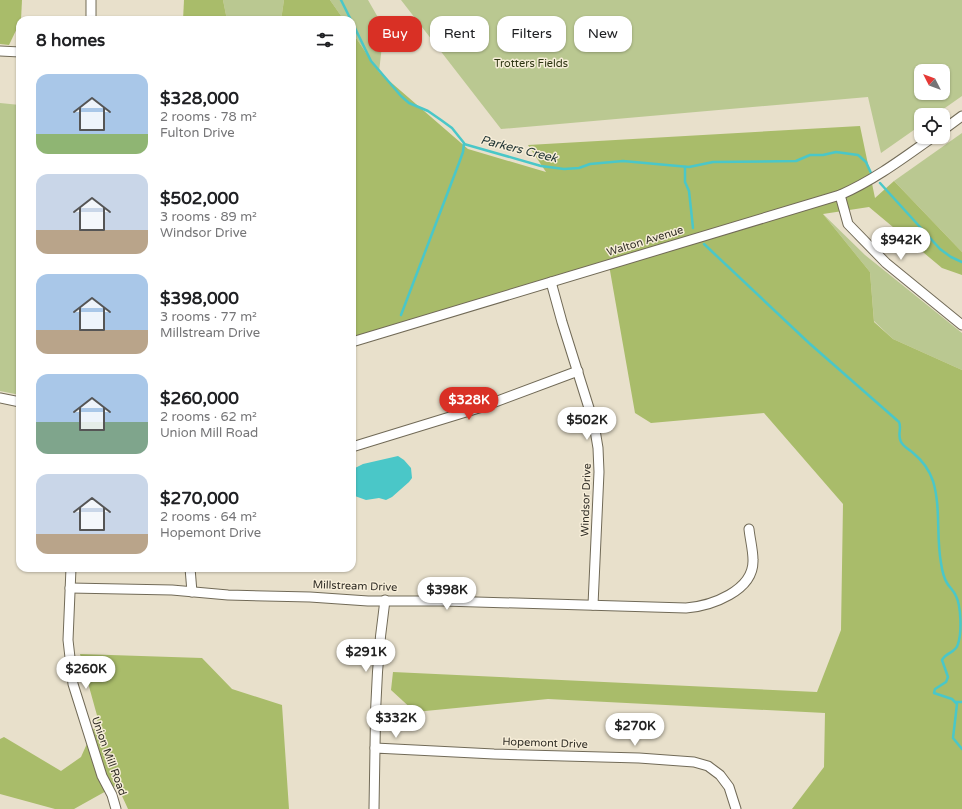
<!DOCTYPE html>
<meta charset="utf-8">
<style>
:root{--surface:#fff;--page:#f2f2f2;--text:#202124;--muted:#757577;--accent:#d93025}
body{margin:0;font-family:"Varela Round",sans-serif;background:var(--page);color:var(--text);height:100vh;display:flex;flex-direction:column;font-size:15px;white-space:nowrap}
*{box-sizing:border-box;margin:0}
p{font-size:13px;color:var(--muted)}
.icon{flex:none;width:22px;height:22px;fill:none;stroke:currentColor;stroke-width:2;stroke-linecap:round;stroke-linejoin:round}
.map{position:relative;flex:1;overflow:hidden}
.drawer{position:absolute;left:16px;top:16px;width:340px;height:556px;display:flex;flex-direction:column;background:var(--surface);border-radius:12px;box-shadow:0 1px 3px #0004}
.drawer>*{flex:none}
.top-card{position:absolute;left:368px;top:16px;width:380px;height:36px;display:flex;gap:8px}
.needle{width:26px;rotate:312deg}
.tools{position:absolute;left:914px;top:64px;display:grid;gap:8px}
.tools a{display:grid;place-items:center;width:36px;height:36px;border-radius:8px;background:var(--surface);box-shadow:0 1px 3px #0004;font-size:20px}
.price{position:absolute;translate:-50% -34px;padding:0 9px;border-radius:14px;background:#fff;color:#222;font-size:13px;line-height:26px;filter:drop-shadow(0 1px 2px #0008)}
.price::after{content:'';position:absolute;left:50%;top:24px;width:12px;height:9px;margin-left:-6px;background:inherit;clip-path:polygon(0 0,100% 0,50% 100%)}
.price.on{background:var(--accent);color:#fff}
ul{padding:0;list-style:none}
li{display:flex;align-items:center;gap:12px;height:100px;padding:0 20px}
li span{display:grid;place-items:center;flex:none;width:112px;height:80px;border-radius:12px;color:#555}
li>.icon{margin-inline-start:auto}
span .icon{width:48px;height:48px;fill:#fffc;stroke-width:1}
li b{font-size:17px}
h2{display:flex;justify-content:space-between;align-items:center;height:48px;padding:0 20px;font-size:17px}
.tag{padding:0 14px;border-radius:12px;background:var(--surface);box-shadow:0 1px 3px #0004;font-size:14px;line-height:36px}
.tag.on{background:var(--accent);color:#fff}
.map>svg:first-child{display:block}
</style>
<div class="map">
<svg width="962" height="809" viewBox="0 0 962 809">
<rect width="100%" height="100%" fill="#e8e0cb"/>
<!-- green -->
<g fill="#bac891" fill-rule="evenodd">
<polygon points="223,0 284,0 281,20 227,20"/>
<polygon points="330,0 368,0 384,28 379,72 352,32 352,20 344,20"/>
<path d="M401,0H962V96L935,115H921V125L881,153L868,97L501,129ZM921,71H943V93H921Z"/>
<polygon points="0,103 20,105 20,395 0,391"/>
<polygon points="962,133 962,252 894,181"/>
<polygon points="823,214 865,255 962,333 962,370 893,339 874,321 870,272"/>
</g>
<!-- forest -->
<g fill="#a9bc6a">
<polygon points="0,0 22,0 21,20 9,45 0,44"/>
<polygon points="184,0 223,0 227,20 183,20"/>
<polygon points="284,0 330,0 344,20 281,20"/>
<polygon points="352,32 379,72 468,149 546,172 528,145 860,126 875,198 894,181 962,252 962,275 942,268 869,207 823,214 870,272 874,322 893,339 962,370 962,809 792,809 824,767 825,713 548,699 415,712 391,690 393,672 817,692 841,630 843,504 764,413 651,423 635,413 609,265 352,343"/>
<polygon points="80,654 202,658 232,689 282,705 289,809 128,809 117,785 74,809 55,809 0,794 0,739 4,737 61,771 81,757 98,719"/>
</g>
<!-- water -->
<polygon fill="#4ac7c8" points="398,456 404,460 411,468 412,478 409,482 392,497 386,500 379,498 366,500 352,495 352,470 353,469 363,464"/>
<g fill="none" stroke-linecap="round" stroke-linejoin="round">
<!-- stream -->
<g stroke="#4ac7c8" stroke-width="2.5">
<polyline points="341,0 351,20"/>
<polyline points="352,22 371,61 401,96 409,103 428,111 441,120 452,128 464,143 463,152 459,163 401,315"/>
<polyline points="464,144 541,166 564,169 579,168 590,164 623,161 689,167 713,162 796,161 810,155 823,155 836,152 858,155 866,162 871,173"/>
<polyline points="685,167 685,182 689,191 693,228"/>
<polyline points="880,183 940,249 951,257 962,262"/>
<path d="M704,244L809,343L899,422C902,428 897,435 901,442C903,446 908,449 912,452C922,460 929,469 933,481C941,507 936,536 941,563C942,570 944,578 947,583C950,588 954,591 956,596C961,606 962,632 958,644C956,653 946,652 942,660L948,677L946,682L935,689L934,693L952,699L957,704L953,738L962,749"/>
<polyline points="956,702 962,702"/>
</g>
<defs>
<g id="minor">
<polyline points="91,20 91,0"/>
<polyline points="0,51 20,52"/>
<polyline points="943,130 962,116"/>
<polyline points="840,195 848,224 886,263 962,325"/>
<polyline points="551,282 562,322 594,424 598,448 599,472 593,605"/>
<path d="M352,342L840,195C874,180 902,159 933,137"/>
<polyline points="0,398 20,402"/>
<polyline points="352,447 479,408 578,371"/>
<polyline points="71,568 68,640 73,684 102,776 112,795 116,809"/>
<polyline points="190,568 192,592"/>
<path d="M70,588L172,590L228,595L310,597L368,601H443L686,608C711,606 754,591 753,560C753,550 750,539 749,529"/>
<path d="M375,748C375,699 378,649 385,600"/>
<polyline points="374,809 375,748 494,754 639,758 694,762 708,766 720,775 729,787 736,809"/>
</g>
</defs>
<!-- minor casing -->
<use href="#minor" stroke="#716a57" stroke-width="11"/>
<!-- minor -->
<use href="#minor" stroke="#fff" stroke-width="9"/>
</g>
<g text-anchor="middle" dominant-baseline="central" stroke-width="3" stroke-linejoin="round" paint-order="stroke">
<!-- park labels -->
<g font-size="11" fill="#2e3512" stroke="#f6edd8">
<text x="531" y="63">Trotters Fields</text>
</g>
<!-- street labels -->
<g font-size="11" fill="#312e26" stroke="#f6edd8">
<text transform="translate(645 241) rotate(-17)">Walton Avenue</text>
<text transform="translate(586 500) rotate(-88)">Windsor Drive</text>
<text transform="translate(355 586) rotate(2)">Millstream Drive</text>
<text transform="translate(545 743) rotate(2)">Hopemont Drive</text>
<text transform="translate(109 756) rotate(70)">Union Mill Road</text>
</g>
<!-- water labels -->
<g font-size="12" font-style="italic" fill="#1d3232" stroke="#f6edd8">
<text transform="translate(519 149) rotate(14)">Parkers Creek</text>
</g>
</g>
</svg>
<div class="tools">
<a><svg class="needle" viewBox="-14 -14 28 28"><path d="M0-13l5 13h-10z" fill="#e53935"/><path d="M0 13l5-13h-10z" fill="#757577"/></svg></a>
<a><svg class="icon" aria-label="locate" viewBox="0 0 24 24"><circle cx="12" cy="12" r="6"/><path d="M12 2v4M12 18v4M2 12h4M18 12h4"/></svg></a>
</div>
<b class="price" style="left:901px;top:261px">$942K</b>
<b class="price on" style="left:469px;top:421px">$328K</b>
<b class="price" style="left:587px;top:441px">$502K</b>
<b class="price" style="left:447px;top:611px">$398K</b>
<b class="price" style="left:366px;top:673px">$291K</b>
<b class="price" style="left:86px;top:690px">$260K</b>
<b class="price" style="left:396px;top:739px">$332K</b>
<b class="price" style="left:635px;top:747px">$270K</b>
<div class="top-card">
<a class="tag on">Buy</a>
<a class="tag">Rent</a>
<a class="tag">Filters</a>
<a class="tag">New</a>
</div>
<section class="drawer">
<h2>8 homes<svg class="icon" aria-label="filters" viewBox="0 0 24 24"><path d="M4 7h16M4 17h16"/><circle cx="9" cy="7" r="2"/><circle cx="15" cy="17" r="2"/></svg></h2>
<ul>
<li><span style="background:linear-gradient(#a9c7e8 75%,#8fb573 0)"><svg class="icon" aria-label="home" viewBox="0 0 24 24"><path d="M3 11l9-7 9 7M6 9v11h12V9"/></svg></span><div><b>$328,000</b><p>2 rooms · 78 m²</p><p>Fulton Drive</p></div></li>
<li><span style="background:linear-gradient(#c9d6e8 70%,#b9a48a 0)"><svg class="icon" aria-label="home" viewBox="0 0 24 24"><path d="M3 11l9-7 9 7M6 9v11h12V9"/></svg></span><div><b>$502,000</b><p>3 rooms · 89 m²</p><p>Windsor Drive</p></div></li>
<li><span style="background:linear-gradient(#a9c7e8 70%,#b9a48a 0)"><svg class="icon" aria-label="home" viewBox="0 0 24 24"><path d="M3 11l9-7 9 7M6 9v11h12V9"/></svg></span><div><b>$398,000</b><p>3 rooms · 77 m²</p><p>Millstream Drive</p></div></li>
<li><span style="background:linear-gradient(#a9c7e8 60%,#7fa58c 0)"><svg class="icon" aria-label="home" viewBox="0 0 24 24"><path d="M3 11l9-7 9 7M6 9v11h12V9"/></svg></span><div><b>$260,000</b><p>2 rooms · 62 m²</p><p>Union Mill Road</p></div></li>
<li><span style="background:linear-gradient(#c9d6e8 75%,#b9a48a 0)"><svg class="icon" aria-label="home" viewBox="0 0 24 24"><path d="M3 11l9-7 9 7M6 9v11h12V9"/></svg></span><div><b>$270,000</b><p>2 rooms · 64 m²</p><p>Hopemont Drive</p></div></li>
</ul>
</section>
</div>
